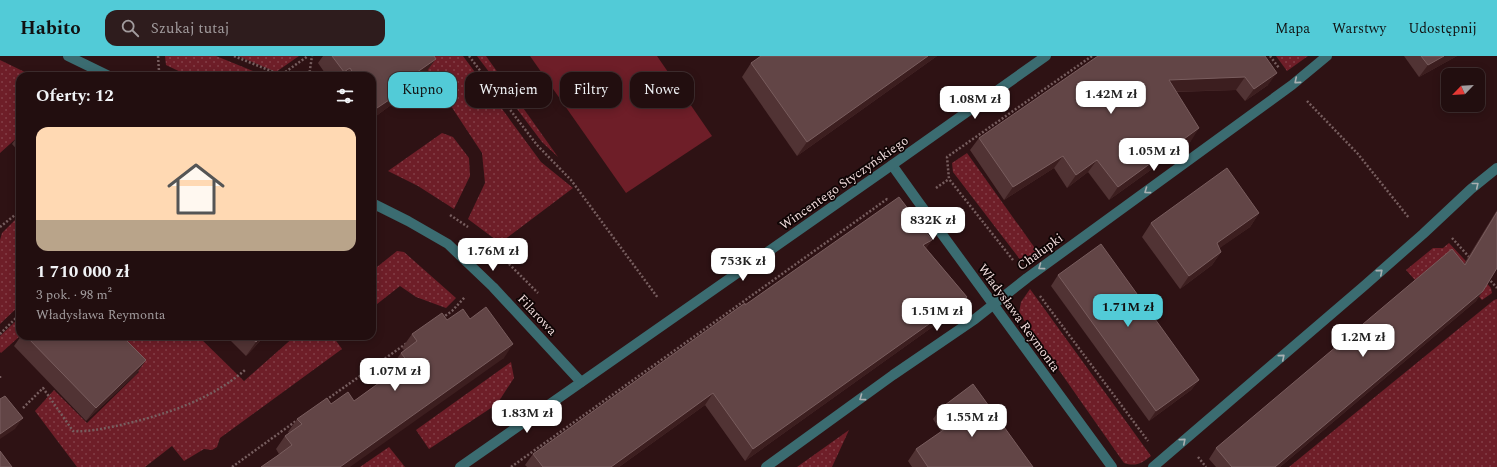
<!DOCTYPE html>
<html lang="pl">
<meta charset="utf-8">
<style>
:root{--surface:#220e0f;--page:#2e1c1d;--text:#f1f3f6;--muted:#a29c9e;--line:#3f2e2f;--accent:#52cbd7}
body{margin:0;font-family:Spectral,serif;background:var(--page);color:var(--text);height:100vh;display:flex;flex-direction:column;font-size:15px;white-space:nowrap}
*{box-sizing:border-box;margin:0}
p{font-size:13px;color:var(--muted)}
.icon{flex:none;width:22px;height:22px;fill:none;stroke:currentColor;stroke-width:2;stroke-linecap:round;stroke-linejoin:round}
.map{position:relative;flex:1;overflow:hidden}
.details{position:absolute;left:16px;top:16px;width:360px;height:268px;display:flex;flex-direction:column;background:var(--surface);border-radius:12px;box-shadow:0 2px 10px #0003,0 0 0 1px var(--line)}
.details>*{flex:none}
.guide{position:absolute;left:388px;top:16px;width:380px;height:36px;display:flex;gap:8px}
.needle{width:26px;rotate:245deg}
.fabs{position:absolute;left:1441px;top:12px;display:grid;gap:8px}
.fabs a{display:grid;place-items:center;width:44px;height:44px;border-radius:8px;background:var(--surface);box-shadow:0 2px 10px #0003,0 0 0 1px var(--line);font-size:20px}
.price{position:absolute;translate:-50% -34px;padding:0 9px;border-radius:8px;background:#fff;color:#222;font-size:13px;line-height:26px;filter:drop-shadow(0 1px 2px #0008)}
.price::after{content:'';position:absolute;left:50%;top:24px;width:12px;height:9px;margin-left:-6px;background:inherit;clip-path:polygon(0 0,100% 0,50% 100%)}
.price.on{background:var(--accent);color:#111}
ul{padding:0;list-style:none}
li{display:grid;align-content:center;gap:8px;height:212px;padding:0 20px}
li span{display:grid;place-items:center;height:124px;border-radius:12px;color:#555}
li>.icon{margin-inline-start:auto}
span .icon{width:72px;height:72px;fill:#fffc;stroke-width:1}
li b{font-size:17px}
h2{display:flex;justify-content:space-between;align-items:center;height:48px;padding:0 20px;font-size:17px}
.tag{padding:0 14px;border-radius:12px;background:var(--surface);box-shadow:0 2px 10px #0003,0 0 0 1px var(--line);font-size:14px;line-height:36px}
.tag.on{background:var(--accent);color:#111}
header{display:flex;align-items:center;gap:24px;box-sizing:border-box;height:56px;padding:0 20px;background:var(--accent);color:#111}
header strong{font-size:19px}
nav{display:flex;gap:22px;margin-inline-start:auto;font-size:14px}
.search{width:280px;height:36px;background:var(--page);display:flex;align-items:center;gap:10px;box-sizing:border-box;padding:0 14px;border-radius:12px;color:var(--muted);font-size:15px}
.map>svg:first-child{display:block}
</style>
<header>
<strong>Habito</strong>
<div class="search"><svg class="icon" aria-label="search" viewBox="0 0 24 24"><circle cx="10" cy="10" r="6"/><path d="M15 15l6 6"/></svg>Szukaj tutaj</div>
<nav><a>Mapa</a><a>Warstwy</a><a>Udostępnij</a></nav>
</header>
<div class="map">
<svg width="1497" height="411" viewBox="0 0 1497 411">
<defs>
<pattern id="green-dots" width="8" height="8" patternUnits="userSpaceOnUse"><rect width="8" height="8" fill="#6e1e28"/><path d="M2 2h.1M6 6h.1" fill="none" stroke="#833e47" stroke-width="1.8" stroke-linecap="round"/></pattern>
</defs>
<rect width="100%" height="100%" fill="#2e1214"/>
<!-- green -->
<g fill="url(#green-dots)">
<polygon points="165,0 216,0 265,20 189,20 166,9"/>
<polygon points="238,0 299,0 276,16"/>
<polygon points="418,0 463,0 541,106 573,132 500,187 468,163 485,127 482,97"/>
<polygon points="477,0 486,0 558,101 542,86"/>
<polygon points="1276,0 1308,0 1287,15"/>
<polygon points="0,4 33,20 20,20 20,79 0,97"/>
<polygon points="442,77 453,81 469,102 470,120 454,153 418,130 388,115"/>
<polygon points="967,97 1037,195 1022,206 953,116 952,107"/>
<polygon points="20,159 20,249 0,268 0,184 2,177"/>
<polygon points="1449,187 1491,232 1492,237 1482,244 1444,201 1415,224 1406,214 1433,192 1443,192"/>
<polygon points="397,195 404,196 456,242 446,252 416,241 400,230 372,252 372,215"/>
<path d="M1030,233L1151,400C1142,407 1136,411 1124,407L1019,257L1021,246Z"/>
<polygon points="1497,243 1497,411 1289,411 1494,244"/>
<polygon points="20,261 20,280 1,297 0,296 0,280"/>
<polygon points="105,280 198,280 244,325 295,280 336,280 334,282 342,293 220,382 217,391 212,394 204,393 184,405 172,390 145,411 77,411 35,355 54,334 87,367 139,316"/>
<polygon points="511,306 514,322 497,348 429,393 416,374"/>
<polygon points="849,374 832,411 797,411"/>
<polygon points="389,391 405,411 360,411"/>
</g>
<!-- pitch -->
<polygon fill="#6e1e28" points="530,0 657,0 712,80 626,137"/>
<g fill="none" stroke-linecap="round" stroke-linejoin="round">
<!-- path -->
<g stroke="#775e5f" stroke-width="2.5" stroke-dasharray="2 2" stroke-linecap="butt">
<polyline points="158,0 159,15"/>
<polyline points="234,0 281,19 308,0"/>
<polyline points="469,0 537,89 571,124 658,242"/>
<polyline points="1270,0 1279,12"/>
<polyline points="309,20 312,0"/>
<polyline points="1307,45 1358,98 1409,162"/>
<polyline points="936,132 949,123"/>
<polyline points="450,159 468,171"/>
<polyline points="0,171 20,155"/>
<polyline points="1452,182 1470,202"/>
<polyline points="492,191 538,237"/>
<polyline points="1013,204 949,123 947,101 1092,0"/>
<polyline points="1488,222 1497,232"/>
<polyline points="1040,240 1148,385"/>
<polyline points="442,262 452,255 465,241"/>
<polyline points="0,278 20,258"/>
<polyline points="0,320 0,322"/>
<polyline points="326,344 407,287"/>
<path d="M23,352L43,332L73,375C88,376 101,373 116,370C162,360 209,345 245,314"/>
<polyline points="1198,401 1206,411"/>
<polyline points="232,411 296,365"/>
<polyline points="511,411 869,156 887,143 889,144"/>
</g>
<!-- minor -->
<g stroke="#3b6c71" stroke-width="10">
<polyline points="68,0 109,20"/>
<polyline points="892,109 917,144 1112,411"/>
<polyline points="372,147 408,165 448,188 493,231 581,326"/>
<polyline points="460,411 892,109 1046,0"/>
<polyline points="766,411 893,319 975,263 1027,222 1292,29 1327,0"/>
<polyline points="1153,411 1364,230 1423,178 1471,133 1497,112"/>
</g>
</g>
<!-- wall -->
<g fill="#513334">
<polygon points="323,0 434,0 426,16 400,34 391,49 372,63 372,20 327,20 318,7"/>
<polygon points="937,0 797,100 742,21 751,7"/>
<polygon points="1265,0 1268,29 1245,45 1236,34 1176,36 1191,85 1109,144 1088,116 1067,132 1054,112 1004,144 970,94 979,82"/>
<polygon points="1404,0 1457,0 1419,21"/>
<polygon points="20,77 20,97 12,88"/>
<polygon points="1497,154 1497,212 1476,245 1280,411 1216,411 1209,403 1216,392 1464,208"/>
<polygon points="1259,157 1250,171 1219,192 1221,196 1212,209 1180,233 1142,181 1151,167"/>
<polygon points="932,184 926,192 967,241 959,252 745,405 705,349 619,411 527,411 525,409 533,398 745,249"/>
<polygon points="1058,219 1199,324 1191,334 1149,365 1051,230"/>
<polygon points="470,263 504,302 279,398 276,393 285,380 289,377 288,376 297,363 331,348 354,345 395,315 392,310 401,297 404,294 402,292 412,278 447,264"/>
<polygon points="21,280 122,280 146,304 136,318 86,365 14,290"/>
<polygon points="226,280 265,280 246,300"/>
<polygon points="941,352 1033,411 912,411 908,405 916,393 941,376 933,363"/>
</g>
<!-- shaded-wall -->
<g fill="#3c1e1f">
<polygon points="928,0 937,0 797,100 807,86"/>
<polygon points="1444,0 1457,0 1419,21 1428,9"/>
<polygon points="436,3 426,16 387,43 397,30"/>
<polygon points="350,12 344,20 341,20 344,16"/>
<polygon points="1277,17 1268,29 1245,45 1254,33"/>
<polygon points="1245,21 1236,34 1160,36 1169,24"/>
<polygon points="401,36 391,49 372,63 372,59 377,52"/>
<polygon points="1199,72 1191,85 1109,144 1118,131"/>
<polygon points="1063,100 1054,112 1004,144 1013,131"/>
<polygon points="1097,104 1088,116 1067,132 1076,119"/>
<polygon points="1259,157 1250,171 1207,201 1217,187"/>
<polygon points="932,184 924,195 923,189"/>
<polygon points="1221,196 1212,209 1180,233 1189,220"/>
<polygon points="1483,235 1476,245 1280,411 1275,411"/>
<polygon points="967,241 959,252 745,405 753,393"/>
<polygon points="262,280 265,280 246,300 256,286"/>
<polygon points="513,288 504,302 350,411 340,411"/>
<polygon points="146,304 136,318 86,365 96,352"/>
<polygon points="1199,324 1191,334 1149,365 1156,355"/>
<polygon points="713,337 705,349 619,411 611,411"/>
<polygon points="23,362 15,373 0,383 0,378"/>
</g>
<!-- building -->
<g fill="#624546" stroke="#795d5e">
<polygon points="332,0 434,0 436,3 397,30 401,36 377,52 372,45 372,20 355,20 350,12 344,16"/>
<polygon points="761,0 928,0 807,86 751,7"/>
<polygon points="1098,0 1265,0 1277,17 1254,33 1245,21 1169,24 1199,72 1118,131 1097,104 1076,119 1063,100 1013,131 979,82"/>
<polygon points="1421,0 1444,0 1428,9"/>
<polygon points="1227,112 1259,157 1217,187 1221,196 1189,220 1151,167"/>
<polygon points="899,141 932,184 923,189 967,241 753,393 713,337 611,411 543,411 533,398 745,247 745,249"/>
<polygon points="1497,156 1497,212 1483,235 1275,411 1232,411 1216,392 1452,193 1465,209"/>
<polygon points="1101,188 1199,324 1156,355 1058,219"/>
<polygon points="486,251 513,288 340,411 261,411 277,400 292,389 285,380 302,368 297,363 327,342 331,348 348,336 354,345 408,306 401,297 417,285 412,278 442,257 447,264 463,253 470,263"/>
<polygon points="26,280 122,280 146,304 96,352"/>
<polygon points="249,280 262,280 256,286"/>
<polygon points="973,328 1033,411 928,411 916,393 952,368 941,352"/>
<polygon points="5,340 23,362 0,378 0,343"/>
<polygon points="0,395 12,411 0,411"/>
</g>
<!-- one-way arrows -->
<defs><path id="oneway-chevron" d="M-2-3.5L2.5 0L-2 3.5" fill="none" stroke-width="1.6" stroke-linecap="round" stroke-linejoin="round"/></defs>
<g stroke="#a9b0b2">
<use href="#oneway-chevron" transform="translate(1297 25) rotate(140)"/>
<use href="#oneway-chevron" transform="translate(1476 129) rotate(-39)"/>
<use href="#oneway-chevron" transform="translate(1147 135) rotate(144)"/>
<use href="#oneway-chevron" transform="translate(1041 211) rotate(144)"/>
<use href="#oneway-chevron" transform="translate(1380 216) rotate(-41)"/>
<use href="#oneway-chevron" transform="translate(1282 301) rotate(-40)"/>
<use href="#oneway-chevron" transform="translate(862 342) rotate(144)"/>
<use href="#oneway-chevron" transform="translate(1183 385) rotate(-40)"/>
</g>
<g text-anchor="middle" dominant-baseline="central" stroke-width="3.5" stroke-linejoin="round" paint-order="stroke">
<!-- street labels -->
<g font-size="13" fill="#f2dddd" stroke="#0e0404">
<text transform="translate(844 127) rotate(-35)">Wincentego Styczyńskiego</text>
<text transform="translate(1040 196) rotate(-36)">Chałupki</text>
<text transform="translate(537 259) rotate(47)">Filarowa</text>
<text transform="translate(1019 262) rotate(54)">Władysława Reymonta</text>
</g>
</g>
</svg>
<div class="fabs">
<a><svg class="needle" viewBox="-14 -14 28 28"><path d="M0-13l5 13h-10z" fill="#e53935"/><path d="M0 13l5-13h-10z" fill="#a29c9e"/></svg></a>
</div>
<b class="price" style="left:1111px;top:59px">1.42M zł</b>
<b class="price" style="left:975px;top:64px">1.08M zł</b>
<b class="price" style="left:1154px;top:116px">1.05M zł</b>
<b class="price" style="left:933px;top:185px">832K zł</b>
<b class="price" style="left:493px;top:216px">1.76M zł</b>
<b class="price" style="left:743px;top:226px">753K zł</b>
<b class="price on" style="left:1128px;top:272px">1.71M zł</b>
<b class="price" style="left:937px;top:276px">1.51M zł</b>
<b class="price" style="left:1363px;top:302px">1.2M zł</b>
<b class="price" style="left:395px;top:336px">1.07M zł</b>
<b class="price" style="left:527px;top:378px">1.83M zł</b>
<b class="price" style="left:972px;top:382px">1.55M zł</b>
<div class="guide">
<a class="tag on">Kupno</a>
<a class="tag">Wynajem</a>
<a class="tag">Filtry</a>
<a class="tag">Nowe</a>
</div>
<section class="details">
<h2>Oferty: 12<svg class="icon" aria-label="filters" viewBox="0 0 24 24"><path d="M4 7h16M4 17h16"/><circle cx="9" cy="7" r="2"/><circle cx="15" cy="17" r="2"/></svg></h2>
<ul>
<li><span style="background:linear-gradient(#ffd9b3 75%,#b9a48a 0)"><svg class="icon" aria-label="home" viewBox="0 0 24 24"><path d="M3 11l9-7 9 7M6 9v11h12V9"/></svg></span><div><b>1 710 000 zł</b><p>3 pok. · 98 m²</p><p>Władysława Reymonta</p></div></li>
</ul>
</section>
</div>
